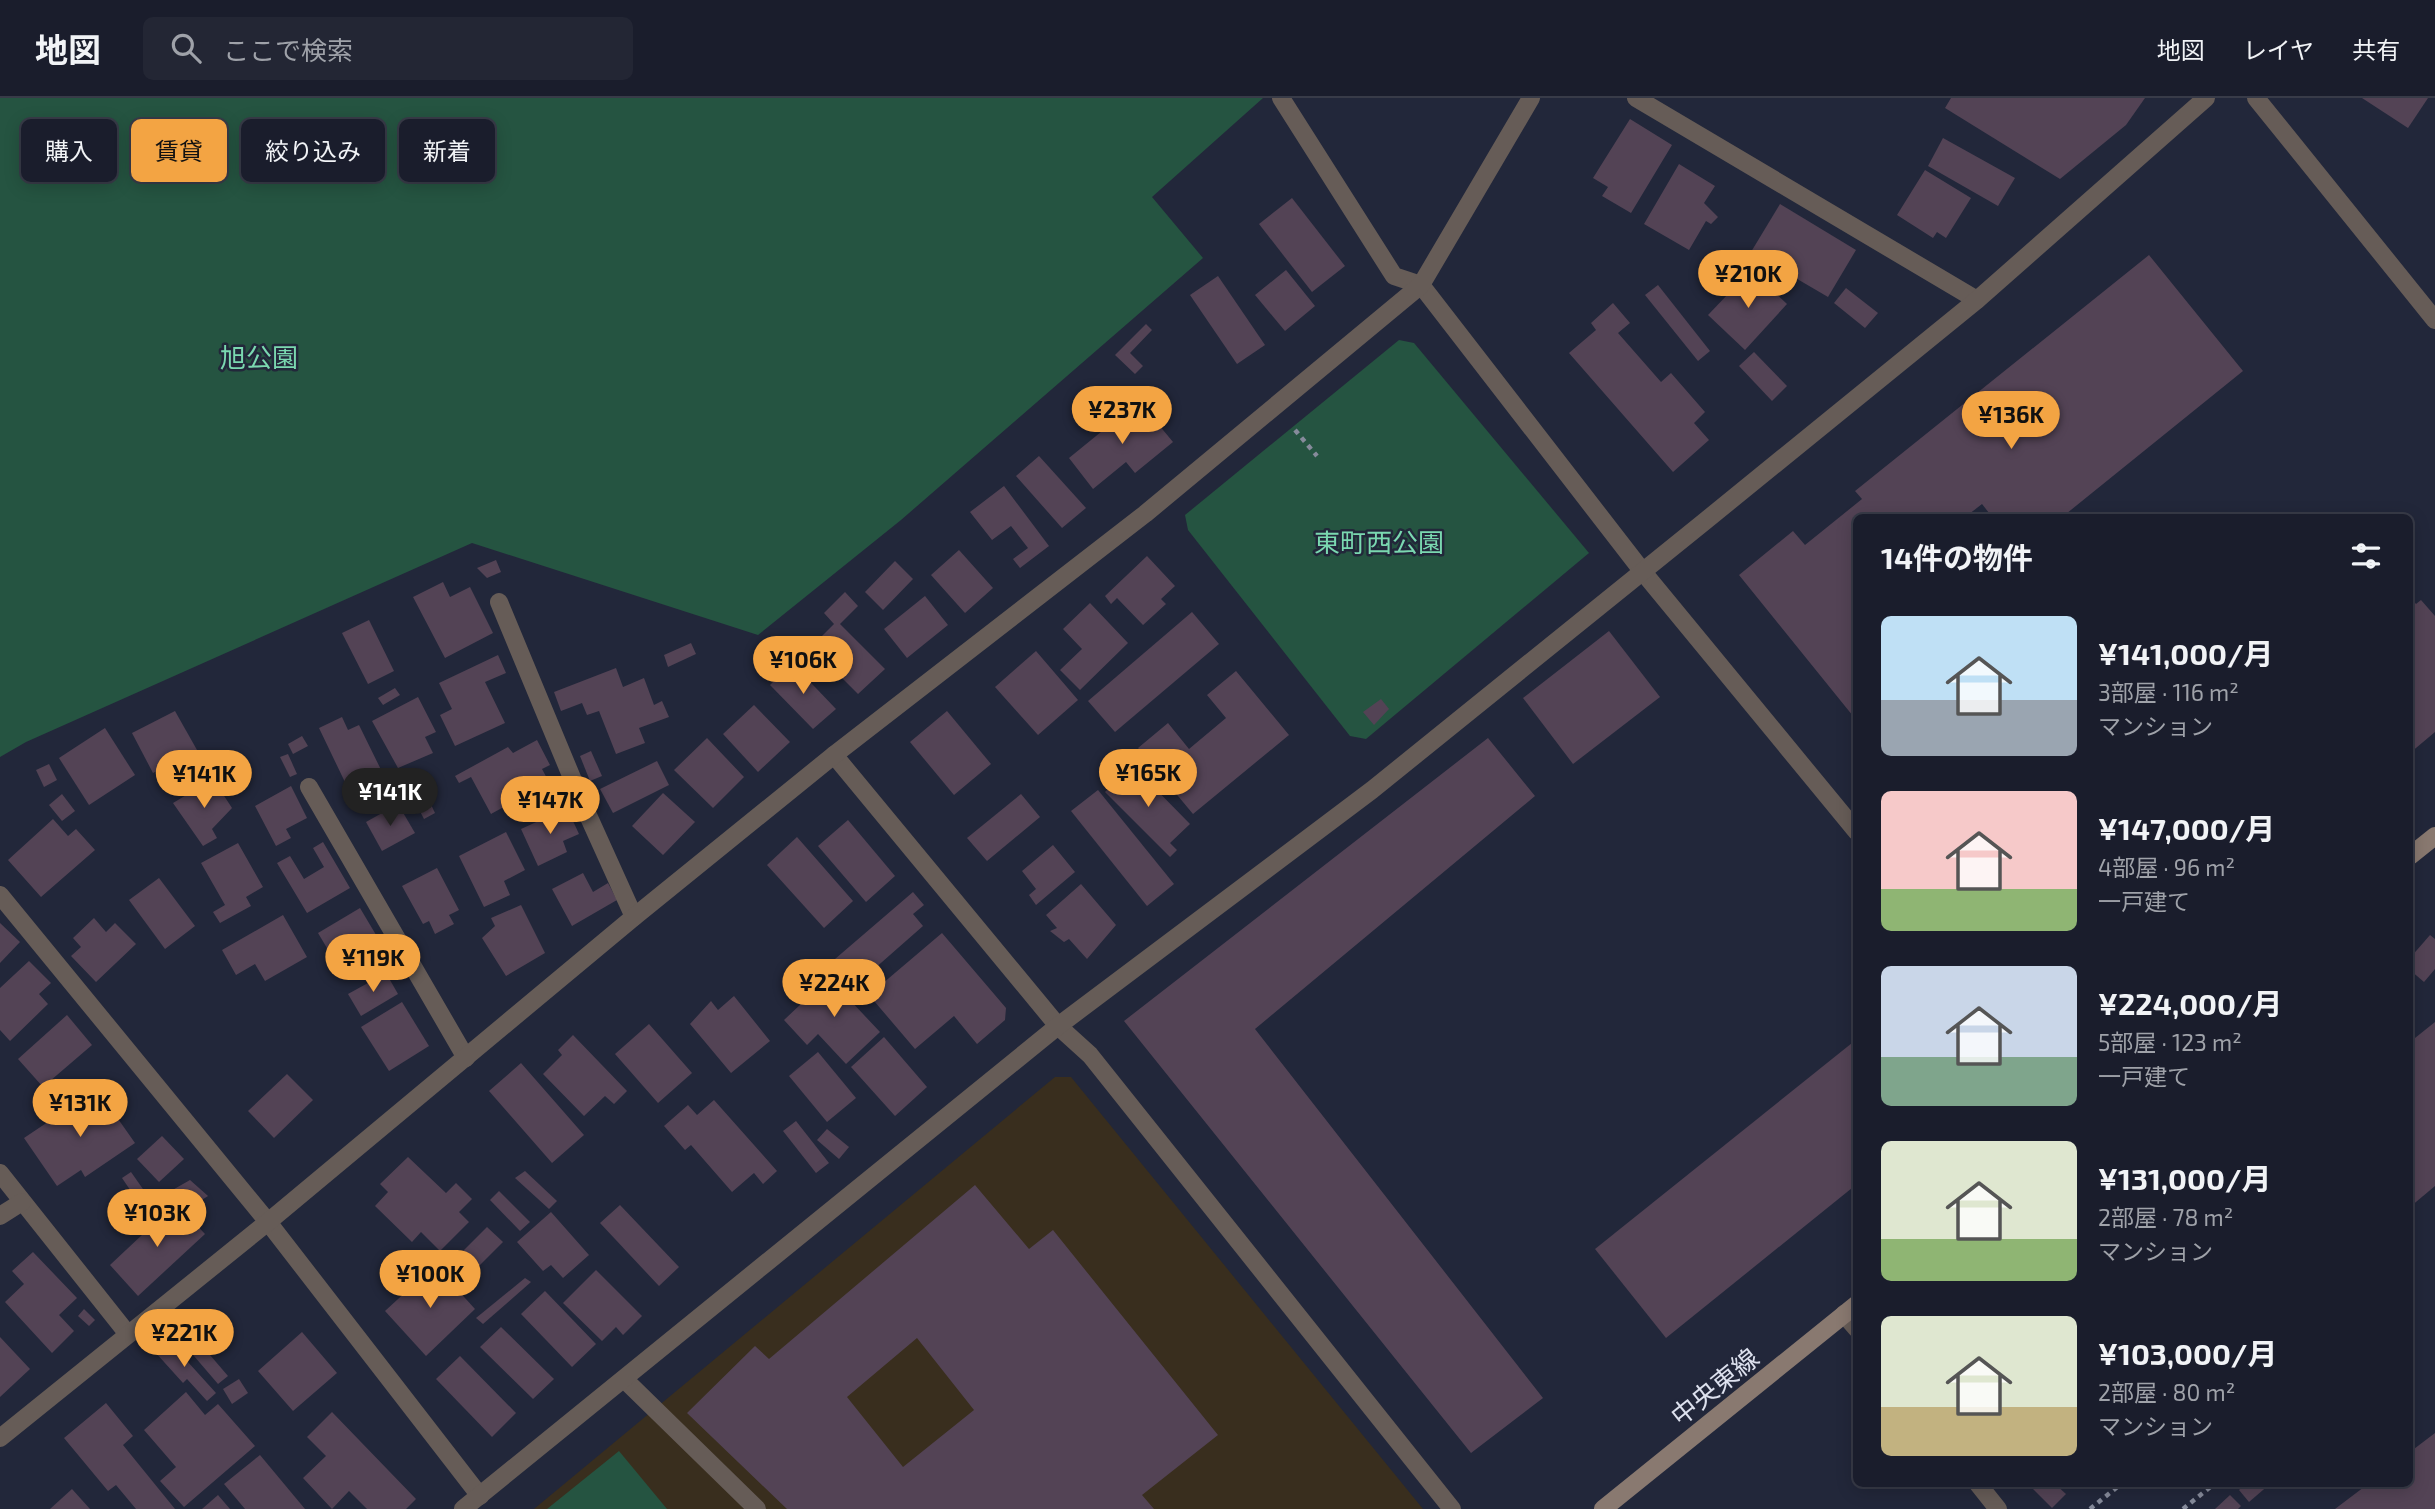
<!DOCTYPE html>
<html lang="ja">
<meta charset="utf-8">
<style>
:root{--surface:#1a1d2c;--page:#232634;--text:#f1f3f6;--muted:#9fa2a9;--line:#383b48;--accent:#f3a443}
body{margin:0;font-family:"Exo 2","Noto Sans JP",sans-serif;background:var(--page);color:var(--text);height:100vh;display:flex;flex-direction:column;font-size:26px;white-space:nowrap}
*{box-sizing:border-box;margin:0}
p{font-size:23px;color:var(--muted)}
.icon{flex:none;width:38px;height:38px;fill:none;stroke:currentColor;stroke-width:2;stroke-linecap:round;stroke-linejoin:round}
.map{position:relative;flex:1;overflow:hidden}
.side{position:absolute;left:1853px;top:416px;width:560px;height:973px;display:flex;flex-direction:column;background:var(--surface);border-radius:10px;box-shadow:0 4px 18px #0003,0 0 0 2px var(--line)}
.side>*{flex:none}
.top-card{position:absolute;left:21px;top:21px;width:665px;height:63px;display:flex;gap:14px}
.price{position:absolute;translate:-50% -60px;padding:0 16px;border-radius:24px;background:var(--accent);color:#111;font-size:23px;line-height:46px;filter:drop-shadow(0 2px 4px #0008)}
.price::after{content:'';position:absolute;left:50%;top:42px;width:21px;height:16px;margin-left:-10px;background:inherit;clip-path:polygon(0 0,100% 0,50% 100%)}
.price.current{background:#222;color:#fff}
ul{padding:0;list-style:none}
li{display:flex;align-items:center;gap:21px;height:175px;padding:0 28px}
li span{display:grid;place-items:center;flex:none;width:196px;height:140px;border-radius:10px;color:#555}
li>.icon{margin-inline-start:auto}
span .icon{width:84px;height:84px;fill:#fffc;stroke-width:1}
li b{font-size:30px}
h2{display:flex;justify-content:space-between;align-items:center;height:84px;padding:0 28px;font-size:30px}
.pill{padding:0 24px;border-radius:10px;background:var(--surface);box-shadow:0 4px 18px #0003,0 0 0 2px var(--line);font-size:24px;line-height:63px}
.pill.current{background:var(--accent);color:#111}
header{display:flex;align-items:center;gap:42px;box-sizing:border-box;height:98px;padding:0 35px;background:var(--surface);border-bottom:2px solid var(--line)}
header strong{font-size:33px}
nav{display:flex;gap:38px;margin-inline-start:auto;font-size:24px}
.search{width:490px;height:63px;background:var(--page);display:flex;align-items:center;gap:18px;box-sizing:border-box;padding:0 24px;border-radius:10px;color:var(--muted);font-size:26px}
.map>svg:first-child{display:block}
</style>
<header>
<strong>地図</strong>
<div class="search"><svg class="icon" aria-label="search" viewBox="0 0 24 24"><circle cx="10" cy="10" r="6"/><path d="M15 15l6 6"/></svg>ここで検索</div>
<nav><a>地図</a><a>レイヤ</a><a>共有</a></nav>
</header>
<div class="map">
<svg width="2435" height="1411" viewBox="0 0 2435 1411">
<rect width="100%" height="100%" fill="#22273a"/>
<!-- education -->
<polygon fill="#392e1e" points="1055,979 1071,979 1423,1411 534,1411"/>
<!-- green -->
<g fill="#255441">
<polygon points="0,0 1263,0 1152,99 1203,160 901,422 758,537 472,445 26,644 0,659"/>
<polygon points="1399,242 1414,245 1589,455 1366,641 1350,638 1188,432 1185,417"/>
<polygon points="619,1353 667,1411 547,1411"/>
</g>
<!-- building -->
<g fill="#534355" fill-rule="evenodd">
<polygon points="1951,0 2145,0 2126,27 2060,81 1945,10"/>
<polygon points="2362,0 2428,0 2408,30"/>
<polygon points="1630,21 1672,47 1631,115 1602,98 1608,89 1593,80"/>
<polygon points="1943,40 2015,80 1998,108 1928,68"/>
<polygon points="1679,66 1715,88 1704,105 1718,119 1711,126 1706,123 1689,152 1644,126"/>
<polygon points="1925,72 1971,100 1946,140 1937,134 1933,140 1897,117"/>
<polygon points="1292,100 1345,168 1312,194 1259,126"/>
<polygon points="1780,106 1856,152 1828,199 1751,154"/>
<polygon points="2149,157 2243,273 2061,420 1993,420 1982,406 1964,420 1857,420 1857,623 1739,477 1793,433 1805,447 1862,401 1855,393"/>
<polygon points="1286,172 1315,208 1285,233 1255,197"/>
<polygon points="1751,172 1787,206 1745,252 1708,217"/>
<polygon points="1218,178 1265,247 1237,266 1190,197"/>
<polygon points="1658,187 1710,253 1698,263 1645,197"/>
<polygon points="1846,190 1878,215 1865,230 1834,205"/>
<polygon points="1613,205 1630,225 1618,235 1661,284 1671,275 1705,314 1694,325 1709,342 1673,374 1569,255 1596,232 1591,225"/>
<polygon points="1146,226 1152,232 1130,255 1143,268 1135,276 1115,257"/>
<polygon points="1754,254 1787,288 1772,303 1739,268"/>
<polygon points="1139,303 1173,344 1135,375 1126,364 1093,391 1069,360"/>
<polygon points="1039,358 1086,410 1062,430 1016,378"/>
<polygon points="1004,388 1049,448 1020,470 1013,461 1028,450 1011,428 992,442 970,414"/>
<polygon points="959,452 993,490 965,515 931,477"/>
<polygon points="1147,458 1175,488 1161,501 1166,506 1143,527 1117,500 1111,506 1105,498"/>
<polygon points="496,462 501,474 487,480 477,470"/>
<polygon points="895,463 913,481 883,512 865,494"/>
<polygon points="443,484 450,499 470,489 493,535 445,560 413,499"/>
<polygon points="845,494 858,508 840,526 885,571 858,596 811,549 834,526 824,515"/>
<polygon points="925,498 948,527 907,560 884,531"/>
<polygon points="2410,499 2416,506 2421,502 2435,518 2435,634 2410,655"/>
<polygon points="1090,505 1128,545 1080,592 1060,572 1082,551 1063,531"/>
<polygon points="1192,514 1219,546 1115,634 1088,603"/>
<polygon points="369,522 394,573 368,586 342,535"/>
<polygon points="1609,533 1660,599 1573,666 1523,600"/>
<polygon points="691,545 696,556 668,569 664,557"/>
<polygon points="1036,553 1078,602 1038,637 995,589"/>
<polygon points="498,557 506,575 485,584 505,625 455,648 440,617 452,611 439,585"/>
<polygon points="792,565 836,611 813,631 770,587"/>
<polygon points="616,570 623,589 644,580 654,607 662,603 669,619 639,630 645,645 616,656 599,613 587,617 582,605 561,613 554,594"/>
<polygon points="1236,573 1289,637 1193,716 1138,650 1168,625 1189,651 1226,620 1207,597"/>
<polygon points="395,590 400,597 383,607 378,600"/>
<polygon points="418,599 436,634 425,639 433,655 398,670 372,623"/>
<polygon points="1381,601 1389,611 1374,627 1363,614"/>
<polygon points="754,607 790,644 758,674 723,636"/>
<polygon points="175,613 197,652 153,675 132,635"/>
<polygon points="947,613 991,666 954,697 910,644"/>
<polygon points="342,619 348,632 359,627 389,688 355,705 319,630"/>
<polygon points="105,630 135,677 89,707 59,660"/>
<polygon points="302,638 308,648 293,656 288,646"/>
<polygon points="707,640 744,679 713,710 674,672"/>
<polygon points="1488,640 1535,698 1255,931 1543,1300 1471,1355 1124,923"/>
<polygon points="537,642 550,667 542,671 549,684 491,716 471,679 459,685 455,678 508,649 513,655"/>
<polygon points="591,653 602,678 590,683 580,658"/>
<polygon points="288,656 297,676 290,679 280,659"/>
<polygon points="657,663 669,687 613,715 600,691"/>
<polygon points="49,666 57,682 44,689 36,672"/>
<polygon points="1132,667 1190,726 1170,745 1177,752 1170,759 1105,694"/>
<polygon points="213,681 232,710 212,731 217,740 203,748 173,705"/>
<polygon points="291,688 307,720 286,731 291,740 276,748 255,708"/>
<polygon points="424,692 435,715 424,721 412,698"/>
<polygon points="1098,692 1174,786 1147,808 1071,713"/>
<polygon points="663,695 695,724 663,757 632,728"/>
<polygon points="62,696 75,713 62,723 49,707"/>
<polygon points="1021,696 1040,719 987,763 967,740"/>
<polygon points="398,706 415,735 382,753 366,724"/>
<polygon points="567,710 579,736 563,743 567,754 538,768 521,731"/>
<polygon points="53,721 68,738 76,731 95,752 41,799 8,762"/>
<polygon points="848,722 895,778 866,804 818,748"/>
<polygon points="506,734 525,772 504,783 510,797 484,809 459,758"/>
<polygon points="797,739 853,803 824,830 767,767"/>
<polygon points="323,744 350,790 307,815 277,765 290,758 304,781 324,769 313,750"/>
<polygon points="238,745 263,789 246,799 251,808 220,825 213,814 225,807 201,765"/>
<polygon points="1053,747 1075,774 1036,807 1029,797 1036,791 1022,773"/>
<polygon points="437,770 459,812 449,817 454,826 435,836 429,823 423,826 402,788"/>
<polygon points="583,775 593,794 608,785 617,802 572,828 552,791"/>
<polygon points="159,780 195,828 165,851 129,802"/>
<polygon points="1081,786 1116,827 1087,861 1069,841 1064,844 1050,833 1057,830 1046,817"/>
<polygon points="913,794 924,807 913,816 923,828 857,886 835,861"/>
<polygon points="521,807 545,855 506,878 482,840 495,828 491,820"/>
<polygon points="360,810 385,852 343,877 318,835"/>
<polygon points="283,817 307,859 265,883 255,866 236,877 222,852"/>
<polygon points="94,820 106,834 115,825 136,846 96,884 71,858 81,849 73,840"/>
<polygon points="0,825 20,844 0,865"/>
<polygon points="942,835 1006,910 1005,922 977,946 954,918 915,951 869,897"/>
<polygon points="2430,837 2435,841 2435,871 2424,884 2410,872 2410,860"/>
<polygon points="29,863 51,885 39,896 48,906 10,943 0,932 0,890"/>
<polygon points="838,871 857,891 848,900 880,934 846,966 818,936 807,947 784,922"/>
<polygon points="386,875 398,896 361,918 348,896"/>
<polygon points="734,898 770,943 731,975 690,926 711,903 718,912"/>
<polygon points="402,904 429,948 389,973 361,929"/>
<polygon points="67,917 92,947 43,989 18,961"/>
<polygon points="2435,924 2435,1088 2410,1109 2410,944"/>
<polygon points="649,926 692,975 658,1005 615,956"/>
<polygon points="573,937 627,993 614,1006 605,998 584,1018 543,976 562,957 558,952"/>
<polygon points="884,939 927,989 895,1018 851,969"/>
<polygon points="1857,941 1857,1086 1666,1240 1595,1151"/>
<polygon points="818,954 856,1000 827,1024 789,978"/>
<polygon points="521,965 584,1037 552,1065 489,993"/>
<polygon points="287,976 313,1002 274,1040 248,1013"/>
<polygon points="97,991 135,1045 85,1079 81,1072 57,1088 24,1040"/>
<polygon points="714,1002 777,1073 763,1086 754,1075 732,1094 691,1047 685,1052 664,1028 688,1007 697,1017"/>
<polygon points="796,1023 829,1065 816,1075 783,1033"/>
<polygon points="827,1031 849,1049 839,1061 817,1042"/>
<polygon points="162,1038 184,1061 159,1084 137,1061"/>
<polygon points="408,1059 446,1095 456,1085 472,1101 459,1114 469,1124 440,1153 421,1134 412,1144 375,1108 388,1094 380,1086"/>
<polygon points="525,1073 557,1103 549,1111 515,1080"/>
<polygon points="131,1074 150,1101 141,1108 122,1080"/>
<polygon points="190,1082 208,1098 186,1112 169,1094"/>
<path d="M975,1087L1029,1151L1053,1132L1218,1337L1142,1397L1154,1411H787L687,1315L755,1248L769,1261ZM917,1240L974,1312L903,1369L847,1299Z"/>
<polygon points="499,1093 530,1124 520,1133 490,1102"/>
<polygon points="176,1105 205,1136 138,1198 110,1167"/>
<polygon points="620,1107 679,1169 659,1188 600,1125"/>
<polygon points="551,1114 589,1157 563,1180 551,1167 543,1173 517,1144"/>
<polygon points="487,1129 503,1144 466,1181 451,1165"/>
<polygon points="33,1154 77,1200 59,1217 74,1233 52,1255 5,1204 24,1186 12,1173"/>
<polygon points="435,1167 475,1211 426,1258 385,1213"/>
<polygon points="596,1172 642,1218 623,1237 616,1229 602,1243 563,1205"/>
<polygon points="525,1180 531,1184 483,1226 476,1220"/>
<polygon points="545,1193 596,1246 572,1269 521,1216"/>
<polygon points="84,1211 95,1222 89,1228 78,1218"/>
<polygon points="501,1229 554,1281 533,1301 480,1249"/>
<polygon points="302,1234 337,1275 293,1313 258,1273"/>
<polygon points="0,1239 30,1271 0,1299"/>
<polygon points="168,1242 216,1295 207,1303 187,1281 183,1285 155,1254"/>
<polygon points="198,1243 228,1278 218,1286 188,1251"/>
<polygon points="460,1258 516,1315 492,1339 436,1281"/>
<polygon points="239,1281 248,1295 232,1306 223,1291"/>
<polygon points="186,1294 205,1317 218,1306 255,1348 184,1409 160,1383 176,1369 144,1332"/>
<polygon points="106,1305 133,1338 123,1347 175,1411 136,1411 116,1387 108,1393 64,1340"/>
<polygon points="332,1314 416,1401 406,1411 367,1411 349,1393 332,1411 303,1380 326,1358 307,1339"/>
<polygon points="2435,1335 2435,1411 2335,1411 2368,1386 2410,1386 2410,1354"/>
<polygon points="260,1357 305,1411 245,1411 224,1386"/>
<polygon points="2028,1386 2055,1386 2066,1396 2052,1410"/>
<polygon points="2246,1386 2270,1386 2249,1404 2239,1392"/>
<polygon points="72,1391 90,1411 50,1411"/>
<polygon points="218,1397 230,1411 202,1411"/>
<polygon points="2230,1397 2241,1408 2238,1411 2215,1411"/>
</g>
<g fill="none" stroke-linecap="round" stroke-linejoin="round">
<!-- path -->
<g stroke="#868b9b" stroke-width="4.5" stroke-dasharray="5 5" stroke-linecap="butt">
<polyline points="1295,332 1317,358"/>
<polyline points="2090,1411 2121,1386"/>
<polyline points="2183,1411 2214,1386"/>
</g>
<!-- service -->
<polyline stroke="#665c57" stroke-width="18" points="624,1281 757,1411"/>
<!-- minor -->
<g stroke="#665c57" stroke-width="18">
<polyline points="1281,0 1394,178 1421,187 1643,474 1857,734"/>
<polyline points="1636,0 1977,202"/>
<polyline points="2256,0 2435,222"/>
<polyline points="499,504 582,704 634,819"/>
<polyline points="834,657 1058,928 1090,957 1452,1411"/>
<polyline points="309,689 466,960"/>
<polyline points="0,797 268,1124 480,1398"/>
<polyline points="0,1075 127,1235"/>
<polyline points="0,1118 22,1104"/>
<polyline points="1844,1216 1857,1231"/>
<polyline points="0,1340 268,1124 634,819 834,657 1145,416 1421,187 1531,0"/>
<polyline points="1978,1386 1998,1411"/>
</g>
<!-- tertiary -->
<polyline stroke="#665c57" stroke-width="18" points="463,1411 1058,928 1372,692 1704,424 1977,202 2206,0"/>
<!-- secondary -->
<g stroke="#897970" stroke-width="18">
<polyline points="2410,758 2435,738"/>
<polyline points="1603,1411 1857,1206"/>
</g>
</g>
<g text-anchor="middle" dominant-baseline="central" stroke-width="5" stroke-linejoin="round" paint-order="stroke">
<!-- park labels -->
<g font-size="26" fill="#7ad8b0" stroke="#22273a">
<text x="259" y="258">旭公園</text>
<text x="1379" y="443">東町西公園</text>
</g>
<!-- street labels -->
<g font-size="26" fill="#dde1ee" stroke="#22273a">
<text transform="translate(1714 1288) rotate(-39)">中央東線</text>
</g>
</g>
</svg>
<b class="price" style="left:1748px;top:212px">¥210K</b>
<b class="price" style="left:1122px;top:348px">¥237K</b>
<b class="price" style="left:2011px;top:353px">¥136K</b>
<b class="price" style="left:803px;top:598px">¥106K</b>
<b class="price" style="left:1148px;top:711px">¥165K</b>
<b class="price" style="left:204px;top:712px">¥141K</b>
<b class="price current" style="left:390px;top:730px">¥141K</b>
<b class="price" style="left:550px;top:738px">¥147K</b>
<b class="price" style="left:373px;top:896px">¥119K</b>
<b class="price" style="left:834px;top:921px">¥224K</b>
<b class="price" style="left:80px;top:1041px">¥131K</b>
<b class="price" style="left:157px;top:1151px">¥103K</b>
<b class="price" style="left:430px;top:1212px">¥100K</b>
<b class="price" style="left:184px;top:1271px">¥221K</b>
<div class="top-card">
<a class="pill">購入</a>
<a class="pill current">賃貸</a>
<a class="pill">絞り込み</a>
<a class="pill">新着</a>
</div>
<section class="side">
<h2>14件の物件<svg class="icon" aria-label="filters" viewBox="0 0 24 24"><path d="M4 7h16M4 17h16"/><circle cx="9" cy="7" r="2"/><circle cx="15" cy="17" r="2"/></svg></h2>
<ul>
<li><span style="background:linear-gradient(#bfe0f5 60%,#9aa5b1 0)"><svg class="icon" aria-label="home" viewBox="0 0 24 24"><path d="M3 11l9-7 9 7M6 9v11h12V9"/></svg></span><div><b>¥141,000/月</b><p>3部屋 · 116 m²</p><p>マンション</p></div></li>
<li><span style="background:linear-gradient(#f6c9c9 70%,#8fb573 0)"><svg class="icon" aria-label="home" viewBox="0 0 24 24"><path d="M3 11l9-7 9 7M6 9v11h12V9"/></svg></span><div><b>¥147,000/月</b><p>4部屋 · 96 m²</p><p>一戸建て</p></div></li>
<li><span style="background:linear-gradient(#c9d6e8 65%,#7fa58c 0)"><svg class="icon" aria-label="home" viewBox="0 0 24 24"><path d="M3 11l9-7 9 7M6 9v11h12V9"/></svg></span><div><b>¥224,000/月</b><p>5部屋 · 123 m²</p><p>一戸建て</p></div></li>
<li><span style="background:linear-gradient(#dfe7d0 70%,#8fb573 0)"><svg class="icon" aria-label="home" viewBox="0 0 24 24"><path d="M3 11l9-7 9 7M6 9v11h12V9"/></svg></span><div><b>¥131,000/月</b><p>2部屋 · 78 m²</p><p>マンション</p></div></li>
<li><span style="background:linear-gradient(#dfe7d0 65%,#c2b280 0)"><svg class="icon" aria-label="home" viewBox="0 0 24 24"><path d="M3 11l9-7 9 7M6 9v11h12V9"/></svg></span><div><b>¥103,000/月</b><p>2部屋 · 80 m²</p><p>マンション</p></div></li>
</ul>
</section>
</div>
